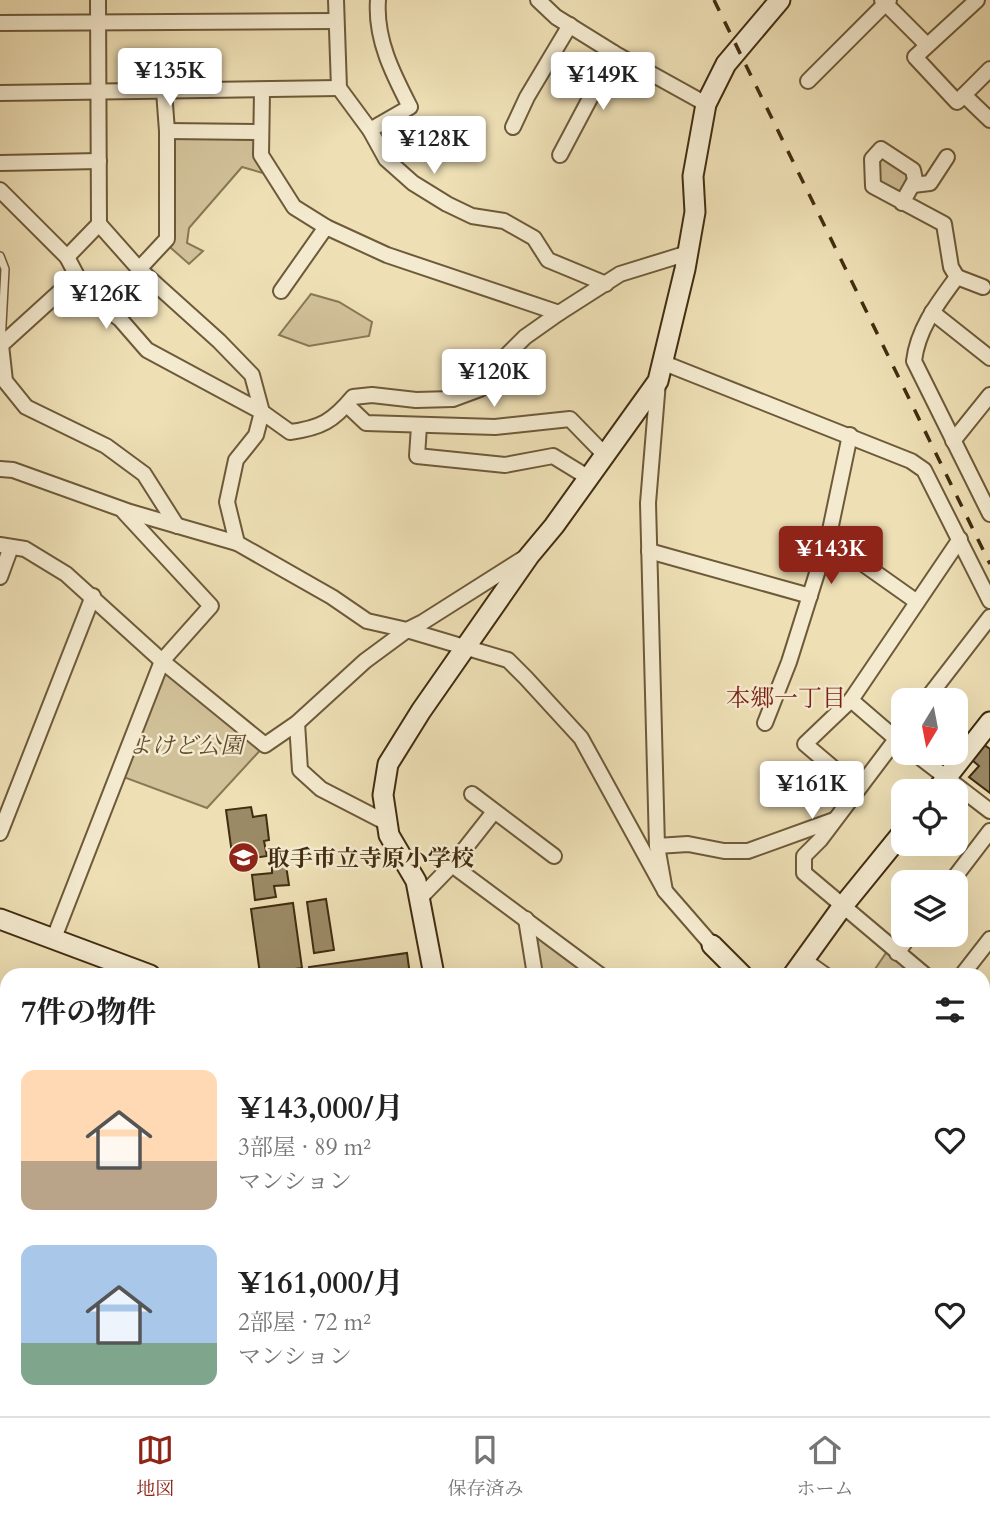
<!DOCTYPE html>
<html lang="ja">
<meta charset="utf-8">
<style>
:root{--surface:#fff;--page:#f6f6f6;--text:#222;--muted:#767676;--line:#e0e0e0;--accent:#8f2418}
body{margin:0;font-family:Cardo,"Noto Serif JP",serif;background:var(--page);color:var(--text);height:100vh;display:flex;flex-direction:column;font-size:26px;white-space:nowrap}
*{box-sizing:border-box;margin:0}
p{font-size:23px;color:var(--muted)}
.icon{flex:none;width:38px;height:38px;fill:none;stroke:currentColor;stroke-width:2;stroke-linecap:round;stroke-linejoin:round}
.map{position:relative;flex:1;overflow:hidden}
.details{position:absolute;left:0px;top:968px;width:990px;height:450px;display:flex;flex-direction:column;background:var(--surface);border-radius:21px 21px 0 0;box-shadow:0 7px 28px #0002}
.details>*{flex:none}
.needle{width:46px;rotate:190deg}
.controls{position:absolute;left:891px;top:688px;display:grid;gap:14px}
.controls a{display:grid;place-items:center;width:77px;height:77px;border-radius:14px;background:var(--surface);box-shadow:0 7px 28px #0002;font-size:35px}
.price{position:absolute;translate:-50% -60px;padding:0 16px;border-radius:7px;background:#fff;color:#222;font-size:23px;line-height:46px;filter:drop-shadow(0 2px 4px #0008)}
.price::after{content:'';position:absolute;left:50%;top:42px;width:21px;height:16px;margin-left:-10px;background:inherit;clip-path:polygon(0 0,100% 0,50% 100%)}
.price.active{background:var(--accent);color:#fff}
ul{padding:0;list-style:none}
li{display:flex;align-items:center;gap:21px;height:175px;padding:0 21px}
li span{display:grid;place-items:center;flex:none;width:196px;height:140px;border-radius:14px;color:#555}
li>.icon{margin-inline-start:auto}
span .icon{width:84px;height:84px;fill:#fffc;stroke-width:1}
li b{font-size:30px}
h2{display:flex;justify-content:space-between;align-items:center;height:84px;padding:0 21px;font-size:30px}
.menu{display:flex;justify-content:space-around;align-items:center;height:98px;border-top:2px solid var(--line);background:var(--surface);font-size:19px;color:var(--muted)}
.menu a{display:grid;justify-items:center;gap:4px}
.menu .active{color:var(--accent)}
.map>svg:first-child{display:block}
</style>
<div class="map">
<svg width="990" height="1416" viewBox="0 0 990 1416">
<rect width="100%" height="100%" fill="#eedfb5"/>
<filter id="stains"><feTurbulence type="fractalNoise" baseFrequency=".00286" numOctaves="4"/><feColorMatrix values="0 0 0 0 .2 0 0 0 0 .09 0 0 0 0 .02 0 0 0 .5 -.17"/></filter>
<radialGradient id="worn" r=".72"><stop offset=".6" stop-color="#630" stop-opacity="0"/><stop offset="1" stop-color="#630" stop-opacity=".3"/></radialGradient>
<!-- green -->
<g fill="#d1c199" stroke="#8a7754" stroke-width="2">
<polygon points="173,137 257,140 284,179 242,167 189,228 187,243 203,251 189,264 171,248"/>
<polygon points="884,158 908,175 903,191 896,193 878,183 878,162"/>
<polygon points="311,294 339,302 372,322 369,336 309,346 279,335"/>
<polygon points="162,661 265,745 207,808 118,775"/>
<polygon points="526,919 600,975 535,975"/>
<polygon points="890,947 925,975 871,975"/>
</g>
<!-- building -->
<g fill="#9b8a66" stroke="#422d10" stroke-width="2">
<polygon points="983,744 990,749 990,793 969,777 979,766 972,760"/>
<polygon points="251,807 253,817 266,815 269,840 264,841 267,856 233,861 226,810"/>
<polygon points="286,865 289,885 274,886 276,897 255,900 252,875 272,873 272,867"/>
<polygon points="326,899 334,950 314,953 307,902"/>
<polygon points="293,903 302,968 260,974 251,909"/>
<polygon points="407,953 410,975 292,975 310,972 309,967"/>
</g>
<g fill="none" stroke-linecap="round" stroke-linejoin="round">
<defs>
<polyline id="lane" points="0,256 5,269 1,344"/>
<g id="street">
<path d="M98,0L99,224L139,269L219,341L252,375L262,412L290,432C321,428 333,421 353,397L372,395L416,400L453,399L480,389L497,365L525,337L559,313L620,274L688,253"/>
<polyline points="336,0 339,88 370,130 386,159 413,183 447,204 472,216 504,221 534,238 548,260 606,284"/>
<polyline points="538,0 556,17 614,53 706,104"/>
<polyline points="882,0 927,45"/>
<polyline points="977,0 915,57 957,102 964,95 990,120"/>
<polyline points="0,23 336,21"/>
<polyline points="808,81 889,0"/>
<polyline points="262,91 261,155 294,207 326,227 387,255 559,313"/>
<polyline points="0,93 339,88"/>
<polyline points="964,95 990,69"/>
<polyline points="513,127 527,97 570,25"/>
<path d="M370,130L410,107C393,74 375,39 378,0"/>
<polyline points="167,131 261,132"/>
<polyline points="560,155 614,53"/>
<polyline points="0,163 99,161"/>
<polyline points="913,185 930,183 947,157"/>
<polyline points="0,190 67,257 87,295 120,319 147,350 262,412 256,435 236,460 227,502 237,543"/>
<path d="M902,203L915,180L913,170L881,149L872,159L873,186L944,224L951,267L957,277C938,303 918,328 914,361L990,514"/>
<polyline points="67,257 99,224"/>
<polyline points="139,269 167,239 167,131 164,91"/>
<polyline points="77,276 1,345 5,381 26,407 106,446 144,474 177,526"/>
<polyline points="957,277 983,287"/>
<polyline points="281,291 326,227"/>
<polyline points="932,312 990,358"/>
<polyline points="664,363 911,461 924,470 990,601"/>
<polyline points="658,382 648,503 657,846 665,891 712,945"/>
<polyline points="347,405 366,423 495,427 570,419 605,455"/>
<polyline points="419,426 417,456 505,465 553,456 589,478"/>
<polyline points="953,441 990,395"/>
<polyline points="0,469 13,470 130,512 237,543 332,597 367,621 407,630 423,622 524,558"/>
<polyline points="828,539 917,602"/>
<polyline points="0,545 25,549 66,574 162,661 265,745 297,723 365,661 407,630 508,660 526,678 581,738 665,891"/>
<polyline points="649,551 810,596"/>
<polyline points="0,577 11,547"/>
<polyline points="851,700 805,744 858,789"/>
<polyline points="926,700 990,617"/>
<polyline points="297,723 300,770 321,789 387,823"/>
<polyline points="765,723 789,662 829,535 850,435"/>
<polyline points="903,730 820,840 804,856 804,873 925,975"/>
<polyline points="902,744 851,700 960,539"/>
<polyline points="913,752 990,811"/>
<polyline points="472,794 554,856"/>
<polyline points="0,833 93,596"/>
<polyline points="657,846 688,844 724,851 748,851 834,820"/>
<polyline points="452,865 600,975"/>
<polyline points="951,882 990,831"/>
<polyline points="419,899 452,865 493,813"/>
<polyline points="526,919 535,975"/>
<polyline points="54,938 162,661 211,606 124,512"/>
<polyline points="897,953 911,934"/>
<polyline points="804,960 825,975"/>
<polyline points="962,975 990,939"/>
<polyline points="0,1000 7,1003"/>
<polyline points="984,1019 990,1024"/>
<polyline points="984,1070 990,1073"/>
<polyline points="0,1079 7,1082"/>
<polyline points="984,1255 990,1246"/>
<polyline points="965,1410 983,1415 990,1403"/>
<polyline points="212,1416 214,1410"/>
<polyline points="774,1416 777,1410"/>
<polyline points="879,1416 883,1410"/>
<polyline points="900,1416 903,1410"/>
</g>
<g id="secondary">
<polyline points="936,791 990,722"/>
<polyline points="0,919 150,975"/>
<polyline points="712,945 742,975"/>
<polyline points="434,975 416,881 389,835 383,795 388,764 421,711 529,556 554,526 658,381 685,269 695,212 693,176 706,104 726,64 780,0"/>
<polyline points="793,975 842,907 903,832"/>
<polyline points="984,1045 990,1035"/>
<polyline points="0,1142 7,1145"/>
<polyline points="984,1149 990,1153"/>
<polyline points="0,1246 7,1247"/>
<polyline points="385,1410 387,1416"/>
<polyline points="828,1410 838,1416"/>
</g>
</defs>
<!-- lane casing -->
<use href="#lane" stroke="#6d5a39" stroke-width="10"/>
<!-- street casing -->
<use href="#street" stroke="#6d5a39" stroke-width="18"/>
<!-- secondary casing -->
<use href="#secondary" stroke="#422d10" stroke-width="23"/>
<!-- lane -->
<use href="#lane" stroke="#f4eacf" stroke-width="7"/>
<!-- street -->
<use href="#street" stroke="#f4eacf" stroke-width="14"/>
<!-- secondary -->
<use href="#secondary" stroke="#f4eacf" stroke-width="19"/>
<!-- rail -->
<polyline stroke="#422d10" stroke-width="3.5" stroke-dasharray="12 12" stroke-linecap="butt" points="714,0 990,564"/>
</g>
<!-- icons -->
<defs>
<symbol id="school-disc" viewBox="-11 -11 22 22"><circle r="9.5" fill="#8f2418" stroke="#f4eacf"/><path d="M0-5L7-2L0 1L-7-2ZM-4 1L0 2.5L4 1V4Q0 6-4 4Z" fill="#fff"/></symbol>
</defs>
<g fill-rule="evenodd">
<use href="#school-disc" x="226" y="840" width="35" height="35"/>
</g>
<g text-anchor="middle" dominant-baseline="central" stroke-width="5" stroke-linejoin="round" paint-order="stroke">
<!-- park labels -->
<g font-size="23" font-style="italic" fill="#5f4b2b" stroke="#f4eacf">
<text x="186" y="745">よけど公園</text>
</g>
<!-- poi labels -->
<g font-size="23" font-weight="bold" fill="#422d10" stroke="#f4eacf" text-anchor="start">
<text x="267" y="858">取手市立寺原小学校</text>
</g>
<!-- neighbourhood labels -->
<g font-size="24" fill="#7a1f14" stroke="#f4eacf">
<text x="786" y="698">本郷一丁目</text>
</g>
</g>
<rect width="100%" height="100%" filter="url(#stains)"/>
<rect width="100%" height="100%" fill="url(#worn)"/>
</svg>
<div class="controls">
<a><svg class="needle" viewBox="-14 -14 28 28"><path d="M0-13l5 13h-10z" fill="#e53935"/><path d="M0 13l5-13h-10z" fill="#767676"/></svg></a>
<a><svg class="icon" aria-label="locate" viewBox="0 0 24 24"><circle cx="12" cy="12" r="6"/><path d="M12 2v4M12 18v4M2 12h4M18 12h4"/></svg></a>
<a><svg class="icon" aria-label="layers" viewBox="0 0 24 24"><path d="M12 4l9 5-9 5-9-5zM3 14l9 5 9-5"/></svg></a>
</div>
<b class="price" style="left:170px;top:108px">¥135K</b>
<b class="price" style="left:603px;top:112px">¥149K</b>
<b class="price" style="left:434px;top:176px">¥128K</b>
<b class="price" style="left:106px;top:331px">¥126K</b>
<b class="price" style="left:494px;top:409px">¥120K</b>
<b class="price active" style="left:831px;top:586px">¥143K</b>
<b class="price" style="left:812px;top:821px">¥161K</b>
<section class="details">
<h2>7件の物件<svg class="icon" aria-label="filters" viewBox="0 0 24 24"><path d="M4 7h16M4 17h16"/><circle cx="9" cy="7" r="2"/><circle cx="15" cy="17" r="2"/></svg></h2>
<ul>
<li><span style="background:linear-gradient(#ffd9b3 65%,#b9a48a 0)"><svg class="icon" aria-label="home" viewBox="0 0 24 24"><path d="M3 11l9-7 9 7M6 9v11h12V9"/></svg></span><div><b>¥143,000/月</b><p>3部屋 · 89 m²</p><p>マンション</p></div><svg class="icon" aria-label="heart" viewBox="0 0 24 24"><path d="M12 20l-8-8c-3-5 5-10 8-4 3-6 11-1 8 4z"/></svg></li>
<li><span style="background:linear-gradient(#a9c7e8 70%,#7fa58c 0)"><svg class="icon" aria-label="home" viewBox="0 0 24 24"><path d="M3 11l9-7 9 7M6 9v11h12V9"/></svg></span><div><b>¥161,000/月</b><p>2部屋 · 72 m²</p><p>マンション</p></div><svg class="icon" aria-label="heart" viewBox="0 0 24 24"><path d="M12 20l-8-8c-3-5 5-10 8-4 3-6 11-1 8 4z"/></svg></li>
</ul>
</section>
</div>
<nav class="menu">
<a class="active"><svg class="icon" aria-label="map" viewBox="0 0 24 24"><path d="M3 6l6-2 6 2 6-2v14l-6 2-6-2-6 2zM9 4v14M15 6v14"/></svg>地図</a>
<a><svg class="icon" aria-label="saved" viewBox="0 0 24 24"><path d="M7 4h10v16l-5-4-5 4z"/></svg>保存済み</a>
<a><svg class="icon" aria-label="home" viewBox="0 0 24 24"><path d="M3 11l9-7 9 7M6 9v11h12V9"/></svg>ホーム</a>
</nav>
